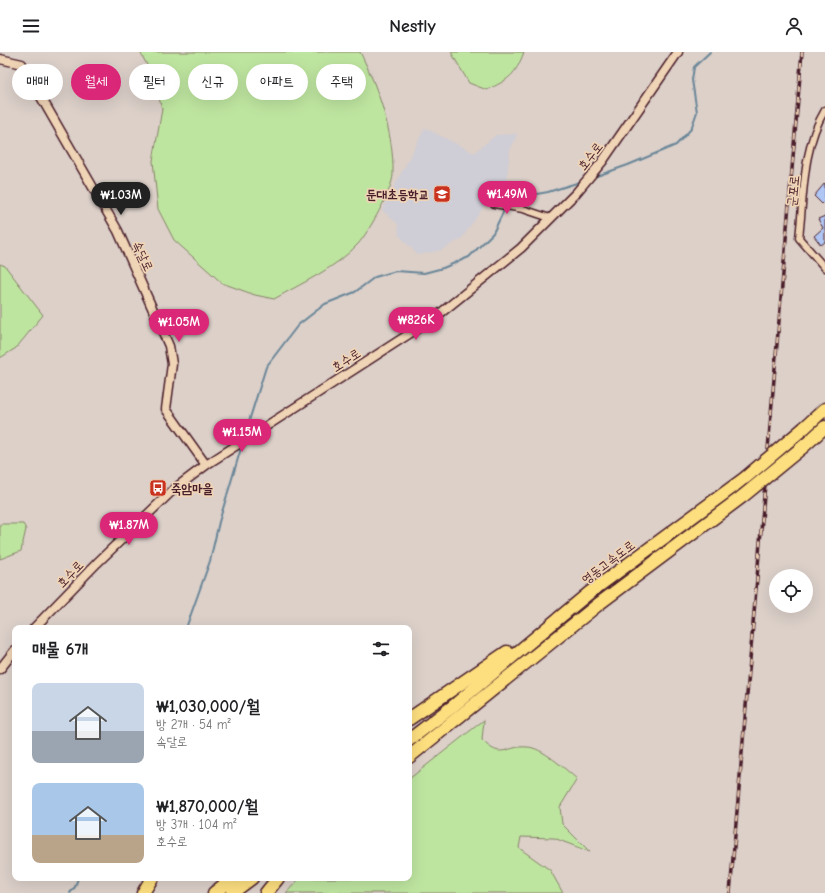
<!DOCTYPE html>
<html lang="ko">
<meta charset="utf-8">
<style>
:root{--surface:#fff;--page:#f2f2f2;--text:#202124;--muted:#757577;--accent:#db2777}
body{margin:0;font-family:"Comic Neue","Poor Story",sans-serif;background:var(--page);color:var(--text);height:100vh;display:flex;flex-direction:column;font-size:15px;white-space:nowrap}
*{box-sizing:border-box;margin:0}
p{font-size:13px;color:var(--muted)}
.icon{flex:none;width:22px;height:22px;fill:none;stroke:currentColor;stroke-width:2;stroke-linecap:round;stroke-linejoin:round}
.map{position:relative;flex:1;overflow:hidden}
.details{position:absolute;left:12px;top:573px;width:400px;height:256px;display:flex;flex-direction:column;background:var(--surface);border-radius:8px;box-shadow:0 4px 16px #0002}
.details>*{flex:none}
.guide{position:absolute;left:12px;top:12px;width:400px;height:36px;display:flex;gap:8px}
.controls{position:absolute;left:769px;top:517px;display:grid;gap:8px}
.controls a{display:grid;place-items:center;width:44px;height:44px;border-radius:50%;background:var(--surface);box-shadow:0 4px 16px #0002;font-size:20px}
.price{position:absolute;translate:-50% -34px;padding:0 9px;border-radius:14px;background:var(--accent);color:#fff;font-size:13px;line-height:26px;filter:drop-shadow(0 1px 2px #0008)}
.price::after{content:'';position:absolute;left:50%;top:24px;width:12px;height:9px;margin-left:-6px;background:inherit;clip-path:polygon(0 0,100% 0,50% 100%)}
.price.on{background:#222;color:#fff}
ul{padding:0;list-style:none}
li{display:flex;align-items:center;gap:12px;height:100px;padding:0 20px}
li span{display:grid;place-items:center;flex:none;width:112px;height:80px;border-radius:8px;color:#555}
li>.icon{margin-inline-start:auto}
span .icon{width:48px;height:48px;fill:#fffc;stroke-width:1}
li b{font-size:17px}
h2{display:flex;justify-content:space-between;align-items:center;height:48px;padding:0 20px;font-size:17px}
.tag{padding:0 14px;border-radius:18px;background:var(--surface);box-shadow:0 4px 16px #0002;font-size:14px;line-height:36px}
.tag.on{background:var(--accent);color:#fff}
header{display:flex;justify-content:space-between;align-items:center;height:52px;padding:0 20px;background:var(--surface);font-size:18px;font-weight:700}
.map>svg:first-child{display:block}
</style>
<header><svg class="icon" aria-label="menu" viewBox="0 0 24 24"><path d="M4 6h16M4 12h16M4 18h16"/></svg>Nestly<svg class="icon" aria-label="person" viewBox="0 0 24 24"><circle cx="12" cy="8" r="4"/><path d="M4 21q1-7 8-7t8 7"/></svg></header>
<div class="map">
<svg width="825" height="841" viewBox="0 0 825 841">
<rect width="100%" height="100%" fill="#dcd0c9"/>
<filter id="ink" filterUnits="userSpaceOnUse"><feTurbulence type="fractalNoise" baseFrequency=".025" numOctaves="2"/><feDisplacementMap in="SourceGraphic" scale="8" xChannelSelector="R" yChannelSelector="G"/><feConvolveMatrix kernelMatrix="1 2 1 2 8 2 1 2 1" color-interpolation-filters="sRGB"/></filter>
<g filter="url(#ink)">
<!-- built -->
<polygon fill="#cfcdd6" points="425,76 474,101 496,83 517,82 510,98 506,131 485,153 461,187 441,198 418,203 399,183 398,172 382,158"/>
<!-- green -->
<g fill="#bee5a0" stroke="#848266">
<path d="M140,0H360C378,36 394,81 393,122C393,137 368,181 358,192C336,216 302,231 274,247L255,243L222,231L174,188L158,157L153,109L162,57L153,24Z"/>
<path d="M451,0H524C515,24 509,27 487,38L469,31Z"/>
<polygon points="0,212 5,214 43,263 16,296 0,306"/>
<polygon points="0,472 23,472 26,477 21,499 0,507"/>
<path d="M484,668L482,688C502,709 506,693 527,695C542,695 566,718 577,727L560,755L562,772L590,800L554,786L521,785L519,796L550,818L563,841H286L300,826H409V727Z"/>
</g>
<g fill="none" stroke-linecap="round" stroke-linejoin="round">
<!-- stream -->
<g stroke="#6b8698" stroke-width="2">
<polyline points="594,125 628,113 676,93 691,77 697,60 692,28 694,15 710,0"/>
<polyline points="244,385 266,315 298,273 325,252 355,240 375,225 396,219 424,221 443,216 469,205 493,181 508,150 520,145 548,140 583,129"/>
<polyline points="186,576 210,509 219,470 242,393"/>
<polyline points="70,841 75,835 78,826"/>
</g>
</g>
<!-- building -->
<g fill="#b0c7f5" stroke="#4a1f2b">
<polygon points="825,131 825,149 822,152 814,144"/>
<polygon points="825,164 825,190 821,193 814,184 823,176 818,167"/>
</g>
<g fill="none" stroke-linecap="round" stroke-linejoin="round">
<defs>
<g id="minor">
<path d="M825,58C802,96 804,144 799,186L825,216"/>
<polyline points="494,152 523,157 550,166"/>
</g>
<g id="tertiary">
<polyline points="0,7 22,12 118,179 169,294 172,312 166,357 206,413"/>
<polyline points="34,576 97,511 173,438 206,413 437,264 521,196 576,141 602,110 678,0"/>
<polyline points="0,617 15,598"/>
</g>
<g id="motorway">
<polyline points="804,376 825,357"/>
<polyline points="804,394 825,375"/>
<polyline points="409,667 507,600"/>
<polyline points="409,688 452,655 589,541 745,426"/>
<polyline points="409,705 600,551 743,444"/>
<polyline points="143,841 152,826"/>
<polyline points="214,841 233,826"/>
<polyline points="232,841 252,826"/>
<polyline points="266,841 278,826"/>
</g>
</defs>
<!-- minor casing -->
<use href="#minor" stroke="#4a1f2b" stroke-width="9"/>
<!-- tertiary casing -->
<use href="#tertiary" stroke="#4a1f2b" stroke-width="11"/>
<!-- motorway casing -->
<use href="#motorway" stroke="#4a1f2b" stroke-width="15"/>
<!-- minor -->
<use href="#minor" stroke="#efd4b6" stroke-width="6"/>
<!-- tertiary -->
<use href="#tertiary" stroke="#efd4b6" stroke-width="8"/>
<!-- motorway -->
<use href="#motorway" stroke="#fddf80" stroke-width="12"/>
<defs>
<polyline id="rail" points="730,841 802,0"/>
</defs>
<!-- rail casing -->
<use href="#rail" stroke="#4a1f2b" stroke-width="3.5"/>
<!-- rail -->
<use href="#rail" stroke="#efd4b6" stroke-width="2" stroke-dasharray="6" stroke-linecap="butt"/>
<defs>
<g id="motorway-bridge">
<polyline points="745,426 804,376"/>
<polyline points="743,444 804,394"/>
</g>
</defs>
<!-- motorway-bridge casing -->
<use href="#motorway-bridge" stroke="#4a1f2b" stroke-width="15" stroke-linecap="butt"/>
<!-- motorway-bridge -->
<use href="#motorway-bridge" stroke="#fddf80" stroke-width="12"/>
</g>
</g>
<!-- icons -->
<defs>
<symbol id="school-square" viewBox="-11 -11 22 22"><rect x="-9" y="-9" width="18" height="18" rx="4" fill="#c8321e" stroke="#efd4b6"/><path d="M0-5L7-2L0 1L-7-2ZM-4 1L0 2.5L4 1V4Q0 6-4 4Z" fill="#fff"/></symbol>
<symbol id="bus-square" viewBox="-11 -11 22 22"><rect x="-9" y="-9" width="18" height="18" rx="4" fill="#c8321e" stroke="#efd4b6"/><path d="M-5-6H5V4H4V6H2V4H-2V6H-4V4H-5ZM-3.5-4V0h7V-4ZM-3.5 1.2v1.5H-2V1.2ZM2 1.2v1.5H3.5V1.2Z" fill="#fff"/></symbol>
</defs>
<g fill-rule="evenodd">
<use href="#school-square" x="432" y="132" width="20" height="20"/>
<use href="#bus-square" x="148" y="426" width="20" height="20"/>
</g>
<g text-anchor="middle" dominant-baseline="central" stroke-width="3.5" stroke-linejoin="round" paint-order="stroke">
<!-- street labels -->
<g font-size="13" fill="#4a1f2b" stroke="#efd4b6">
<text transform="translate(590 104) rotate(-52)">호수로</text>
<text transform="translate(793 139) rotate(-84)">군포로</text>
<text transform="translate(143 204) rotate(65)">속달로</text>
<text transform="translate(346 308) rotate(-33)">호수로</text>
<text transform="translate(608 510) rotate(-37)">영동고속도로</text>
<text transform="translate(70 522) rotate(-46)">호수로</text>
</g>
<!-- poi labels -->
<g font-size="13" font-weight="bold" fill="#4a1f2b" stroke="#efd4b6" text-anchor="end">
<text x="429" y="142">둔대초등학교</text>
<text x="171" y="436" text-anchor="start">죽암마을</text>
</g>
</g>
</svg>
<div class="controls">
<a><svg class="icon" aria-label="locate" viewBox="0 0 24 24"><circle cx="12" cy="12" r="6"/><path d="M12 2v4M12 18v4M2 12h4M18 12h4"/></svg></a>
</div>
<b class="price" style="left:507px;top:163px">₩1.49M</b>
<b class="price on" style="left:121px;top:164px">₩1.03M</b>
<b class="price" style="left:416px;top:289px">₩826K</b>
<b class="price" style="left:179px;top:291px">₩1.05M</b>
<b class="price" style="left:242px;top:401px">₩1.15M</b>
<b class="price" style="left:129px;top:494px">₩1.87M</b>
<div class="guide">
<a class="tag">매매</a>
<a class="tag on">월세</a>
<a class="tag">필터</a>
<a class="tag">신규</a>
<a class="tag">아파트</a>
<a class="tag">주택</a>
</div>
<section class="details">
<h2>매물 6개<svg class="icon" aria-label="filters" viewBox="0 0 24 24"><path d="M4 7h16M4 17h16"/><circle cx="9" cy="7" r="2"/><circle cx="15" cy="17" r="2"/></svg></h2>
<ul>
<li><span style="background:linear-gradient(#c9d6e8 60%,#9aa5b1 0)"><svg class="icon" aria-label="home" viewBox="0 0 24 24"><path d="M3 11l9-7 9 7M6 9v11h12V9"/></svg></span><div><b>₩1,030,000/월</b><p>방 2개 · 54 m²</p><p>속달로</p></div></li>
<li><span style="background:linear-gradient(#a9c7e8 65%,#b9a48a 0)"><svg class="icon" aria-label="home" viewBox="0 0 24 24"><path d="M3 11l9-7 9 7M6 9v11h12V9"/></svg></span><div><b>₩1,870,000/월</b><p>방 3개 · 104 m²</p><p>호수로</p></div></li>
</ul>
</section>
</div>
